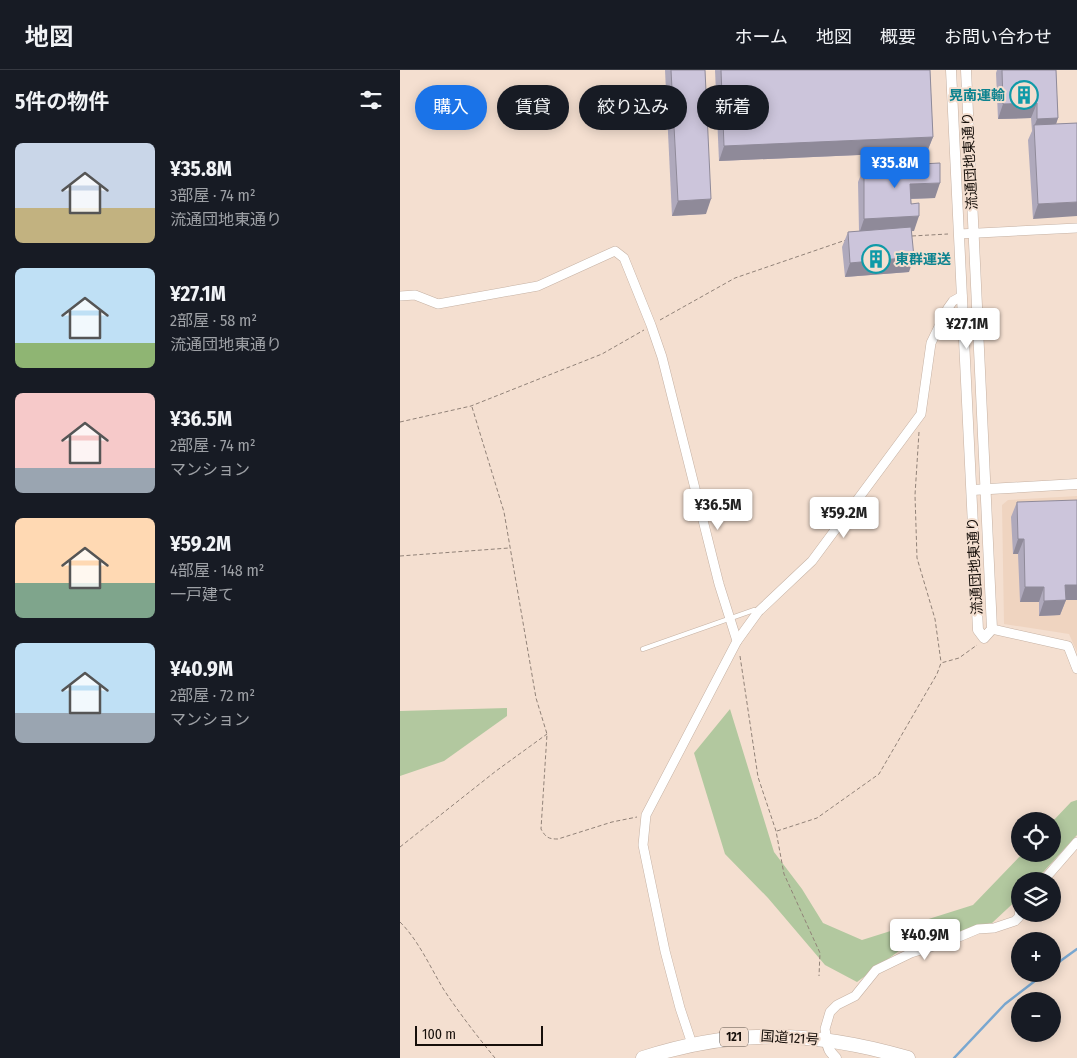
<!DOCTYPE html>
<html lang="ja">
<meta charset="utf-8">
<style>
:root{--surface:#171b24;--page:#20242c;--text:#f1f3f6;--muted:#9ea1a6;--line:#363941;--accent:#1a73e8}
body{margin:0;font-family:"Fira Sans Condensed","Noto Sans JP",sans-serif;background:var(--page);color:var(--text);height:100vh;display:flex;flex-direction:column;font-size:19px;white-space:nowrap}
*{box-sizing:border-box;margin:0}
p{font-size:16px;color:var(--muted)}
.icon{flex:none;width:28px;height:28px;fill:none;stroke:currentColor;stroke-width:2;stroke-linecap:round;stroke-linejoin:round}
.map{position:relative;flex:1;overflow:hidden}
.sheet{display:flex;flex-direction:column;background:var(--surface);width:400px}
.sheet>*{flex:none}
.guide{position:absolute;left:15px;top:15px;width:475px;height:45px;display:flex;gap:10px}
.fabs{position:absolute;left:611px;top:742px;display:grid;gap:10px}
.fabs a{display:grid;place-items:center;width:50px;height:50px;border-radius:50%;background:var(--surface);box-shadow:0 2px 12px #0003;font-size:25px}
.scale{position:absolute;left:15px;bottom:12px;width:128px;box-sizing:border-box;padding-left:5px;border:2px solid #160f0a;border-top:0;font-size:14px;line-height:18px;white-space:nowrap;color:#160f0a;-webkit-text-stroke:4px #f4dfd0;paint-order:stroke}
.price{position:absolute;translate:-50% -42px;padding:0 11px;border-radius:5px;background:#fff;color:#222;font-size:16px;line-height:32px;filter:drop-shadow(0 1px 2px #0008)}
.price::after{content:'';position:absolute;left:50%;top:30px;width:15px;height:11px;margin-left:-8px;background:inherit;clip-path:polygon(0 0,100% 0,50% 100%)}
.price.active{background:var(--accent);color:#fff}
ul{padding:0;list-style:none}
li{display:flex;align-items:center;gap:15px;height:125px;padding:0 15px}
li span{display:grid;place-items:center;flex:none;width:140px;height:100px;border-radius:8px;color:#555}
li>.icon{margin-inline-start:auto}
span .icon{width:60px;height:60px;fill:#fffc;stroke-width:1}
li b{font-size:21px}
h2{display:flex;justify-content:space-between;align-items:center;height:60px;padding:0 15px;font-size:21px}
.tag{padding:0 18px;border-radius:22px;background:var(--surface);box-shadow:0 2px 12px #0003;font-size:18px;line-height:45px}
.tag.active{background:var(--accent);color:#fff}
header{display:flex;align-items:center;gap:30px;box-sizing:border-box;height:70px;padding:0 25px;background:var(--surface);border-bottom:1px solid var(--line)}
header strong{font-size:24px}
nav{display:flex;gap:28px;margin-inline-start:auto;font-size:18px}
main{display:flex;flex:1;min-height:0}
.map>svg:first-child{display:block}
</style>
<header>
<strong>地図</strong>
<nav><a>ホーム</a><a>地図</a><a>概要</a><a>お問い合わせ</a></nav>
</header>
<main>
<section class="sheet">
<h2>5件の物件<svg class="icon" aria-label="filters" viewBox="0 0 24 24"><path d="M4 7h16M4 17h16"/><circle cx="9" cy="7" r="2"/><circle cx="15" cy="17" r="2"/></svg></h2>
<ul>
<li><span style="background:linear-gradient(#c9d6e8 65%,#c2b280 0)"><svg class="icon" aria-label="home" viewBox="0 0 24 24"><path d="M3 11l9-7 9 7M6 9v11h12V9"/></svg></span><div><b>¥35.8M</b><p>3部屋 · 74 m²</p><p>流通団地東通り</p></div></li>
<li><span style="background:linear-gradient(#bfe0f5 75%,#8fb573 0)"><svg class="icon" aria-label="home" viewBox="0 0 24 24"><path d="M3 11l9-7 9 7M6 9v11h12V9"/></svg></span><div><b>¥27.1M</b><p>2部屋 · 58 m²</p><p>流通団地東通り</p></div></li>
<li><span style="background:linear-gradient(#f6c9c9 75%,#9aa5b1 0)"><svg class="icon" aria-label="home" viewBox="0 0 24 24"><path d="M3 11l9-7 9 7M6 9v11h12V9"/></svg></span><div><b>¥36.5M</b><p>2部屋 · 74 m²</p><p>マンション</p></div></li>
<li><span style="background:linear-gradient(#ffd9b3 65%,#7fa58c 0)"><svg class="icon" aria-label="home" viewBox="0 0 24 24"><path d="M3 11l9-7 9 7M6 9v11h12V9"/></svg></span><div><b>¥59.2M</b><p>4部屋 · 148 m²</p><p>一戸建て</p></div></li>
<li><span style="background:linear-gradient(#bfe0f5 70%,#9aa5b1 0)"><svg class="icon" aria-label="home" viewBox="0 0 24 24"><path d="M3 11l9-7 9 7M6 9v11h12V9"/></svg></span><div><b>¥40.9M</b><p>2部屋 · 72 m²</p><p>マンション</p></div></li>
</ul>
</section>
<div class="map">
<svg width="677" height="988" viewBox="0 0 677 988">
<rect width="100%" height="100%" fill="#f4dfd0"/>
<!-- built -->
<polygon fill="#efd4c0" points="677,426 677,582 669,564 604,554 602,435 608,430"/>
<!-- green -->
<g fill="#b2c89f">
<polygon points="107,638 107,646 44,691 0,706 0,641"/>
<polygon points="330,639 374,782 402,819 423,853 462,870 573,835 622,784 652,784 653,751 671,732 677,730 677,765 635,811 620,811 620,827 592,853 507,875 457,912 425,895 368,828 325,784 294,683"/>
</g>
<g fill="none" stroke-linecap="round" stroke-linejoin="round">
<!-- stream -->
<g stroke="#79a7d0" stroke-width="2.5">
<polyline points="652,897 677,879"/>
<polyline points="554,988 605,934 644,904"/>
</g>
<defs>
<polyline id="service" points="243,579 354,540 358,542"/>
<g id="minor">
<polyline points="559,164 677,158"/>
<polyline points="0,226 15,225 38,234 138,216 215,181 224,188 251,255 262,287 319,514 337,571 246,745 243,775 265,881 280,938 292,974"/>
<polyline points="592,559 668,576 677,599"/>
<polyline points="337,571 358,542 412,491 521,344 531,273 548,238 553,231 562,226"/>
<polyline points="643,811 677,772"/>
<polyline points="427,970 425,959 430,942 437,935 455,926 476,900 511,883 547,872 578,859 594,858 615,851 619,847 620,838"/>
</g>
<g id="tertiary">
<polyline points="551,0 578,560 584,568 592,559 566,0"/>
<polyline points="572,420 677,414"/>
<path d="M427,970C427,978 430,982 436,988"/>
</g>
<path id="trunk" d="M243,988C334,958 416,961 508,988"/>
</defs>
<!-- service casing -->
<use href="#service" stroke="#c5b1a3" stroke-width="5.5"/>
<!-- minor casing -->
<use href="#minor" stroke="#c5b1a3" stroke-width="10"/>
<!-- tertiary casing -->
<use href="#tertiary" stroke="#c5b1a3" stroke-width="11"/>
<!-- trunk casing -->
<use href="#trunk" stroke="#c5b1a3" stroke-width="15"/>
<!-- path -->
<g stroke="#918278" stroke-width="1" stroke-dasharray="4 2.5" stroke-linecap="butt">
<polyline points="512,166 548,164"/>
<polyline points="260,250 335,208 446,170"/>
<path d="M72,337L104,442L136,628L147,664L141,759C146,768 149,769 158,769L212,752L237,747"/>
<polyline points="0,352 71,336 202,284 244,260"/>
<polyline points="519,362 515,425 517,488 535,549 541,592"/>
<polyline points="0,486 109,478"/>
<polyline points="340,586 358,707 376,761 384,804 420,883 419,906"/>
<polyline points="377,761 417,748 479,704 537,604 541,593 559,588 577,575"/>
<polyline points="0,777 96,701 147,664"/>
<path d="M0,852C19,871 30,897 44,920C60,944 77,966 95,988"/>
</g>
<!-- service -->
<use href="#service" stroke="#fff" stroke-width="4.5"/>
<!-- minor -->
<use href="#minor" stroke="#fff" stroke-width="9"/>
<!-- tertiary -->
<use href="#tertiary" stroke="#fff" stroke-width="10"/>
<!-- trunk -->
<use href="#trunk" stroke="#fff" stroke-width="14"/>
</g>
<!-- wall -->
<g fill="#afa9bc">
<polygon points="265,0 305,0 306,144 272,146"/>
<polygon points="315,0 530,0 533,67 527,82 319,91"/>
<polygon points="597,0 656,0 658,48 656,54 677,53 633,149 628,70 632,61 631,48 598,49 596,3"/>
<polygon points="464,97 535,128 511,129 514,161 512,161 509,202 445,207 442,177 448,162 459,161 458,112"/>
<polygon points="617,432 677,530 666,530 660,545 639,546 639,532 620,532 618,484 613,484 611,447"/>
</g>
<!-- shaded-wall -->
<g fill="#8f8a99">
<polygon points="637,33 631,48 598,49 603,34"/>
<polygon points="658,48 653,63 634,57 637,49"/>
<polygon points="533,67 527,82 319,91 324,76"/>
<polygon points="540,113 535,128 505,129 510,114"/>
<polygon points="311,129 306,144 272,146 278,131"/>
<polygon points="677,132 677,146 633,149 638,134"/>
<polygon points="519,146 514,161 459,164 464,149"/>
<polygon points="514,187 509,202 445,207 450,193"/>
<polygon points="618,469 624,469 618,484 613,484"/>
<polygon points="665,515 677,515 677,530 660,530"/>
<polygon points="625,517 644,517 639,532 620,532"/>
<polygon points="666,530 660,545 639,546 644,531"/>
</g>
<!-- building -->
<g fill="#ccc5db" stroke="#8f8a99">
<polygon points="271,0 305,0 311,129 278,131"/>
<polygon points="321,0 530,0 533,67 324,76"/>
<polygon points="602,0 656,0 658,48 637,49 637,33 603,34"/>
<polygon points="677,53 677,132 638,134 634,55"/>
<polygon points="540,93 540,113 510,114 511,134 519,133 519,146 464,149 464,97"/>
<polygon points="511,157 514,187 450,193 448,162"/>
<polygon points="677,430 677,515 665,515 666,530 644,531 644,517 625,517 624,469 618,469 617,432"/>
</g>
<!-- icons -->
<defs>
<symbol id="building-ring" viewBox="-11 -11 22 22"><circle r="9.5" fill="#f4dfd0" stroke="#0f9aa8" stroke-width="1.5"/><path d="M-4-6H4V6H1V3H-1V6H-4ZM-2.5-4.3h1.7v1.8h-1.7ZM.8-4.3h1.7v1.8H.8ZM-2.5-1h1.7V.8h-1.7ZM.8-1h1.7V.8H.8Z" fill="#0f9aa8"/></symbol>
</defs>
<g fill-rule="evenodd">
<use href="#building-ring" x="608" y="9" width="32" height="32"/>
<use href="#building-ring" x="460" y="173" width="32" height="32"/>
</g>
<g text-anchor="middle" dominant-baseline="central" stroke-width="4" stroke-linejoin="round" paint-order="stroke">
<!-- shield labels -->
<rect fill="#f4dfd0" stroke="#594d45" stroke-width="1" x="320" y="957.5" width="28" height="19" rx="4"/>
<g font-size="12" font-weight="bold" fill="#160f0a">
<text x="334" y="967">121</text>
</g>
<!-- culture labels -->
<g font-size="14" font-weight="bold" fill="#0d838f" stroke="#f4dfd0" text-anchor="end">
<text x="605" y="25">晃南運輸</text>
<text x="495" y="189" text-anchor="start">東群運送</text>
</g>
<!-- street labels -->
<g font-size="14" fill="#160f0a" stroke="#f4dfd0">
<text transform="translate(570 91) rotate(-93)">流通団地東通り</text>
<text transform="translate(575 496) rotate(-93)">流通団地東通り</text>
<text transform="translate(390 968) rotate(4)">国道121号</text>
</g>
</g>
</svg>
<div class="fabs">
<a><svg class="icon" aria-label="locate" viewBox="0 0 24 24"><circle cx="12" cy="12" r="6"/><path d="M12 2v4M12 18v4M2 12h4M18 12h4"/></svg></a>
<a><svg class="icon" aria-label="layers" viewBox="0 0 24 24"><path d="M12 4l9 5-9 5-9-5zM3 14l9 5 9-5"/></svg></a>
<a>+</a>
<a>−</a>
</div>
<div class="scale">100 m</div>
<b class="price active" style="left:495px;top:119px">¥35.8M</b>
<b class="price" style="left:567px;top:280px">¥27.1M</b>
<b class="price" style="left:318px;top:461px">¥36.5M</b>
<b class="price" style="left:444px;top:469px">¥59.2M</b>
<b class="price" style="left:525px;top:891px">¥40.9M</b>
<div class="guide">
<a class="tag active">購入</a>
<a class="tag">賃貸</a>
<a class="tag">絞り込み</a>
<a class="tag">新着</a>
</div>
</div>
</main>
